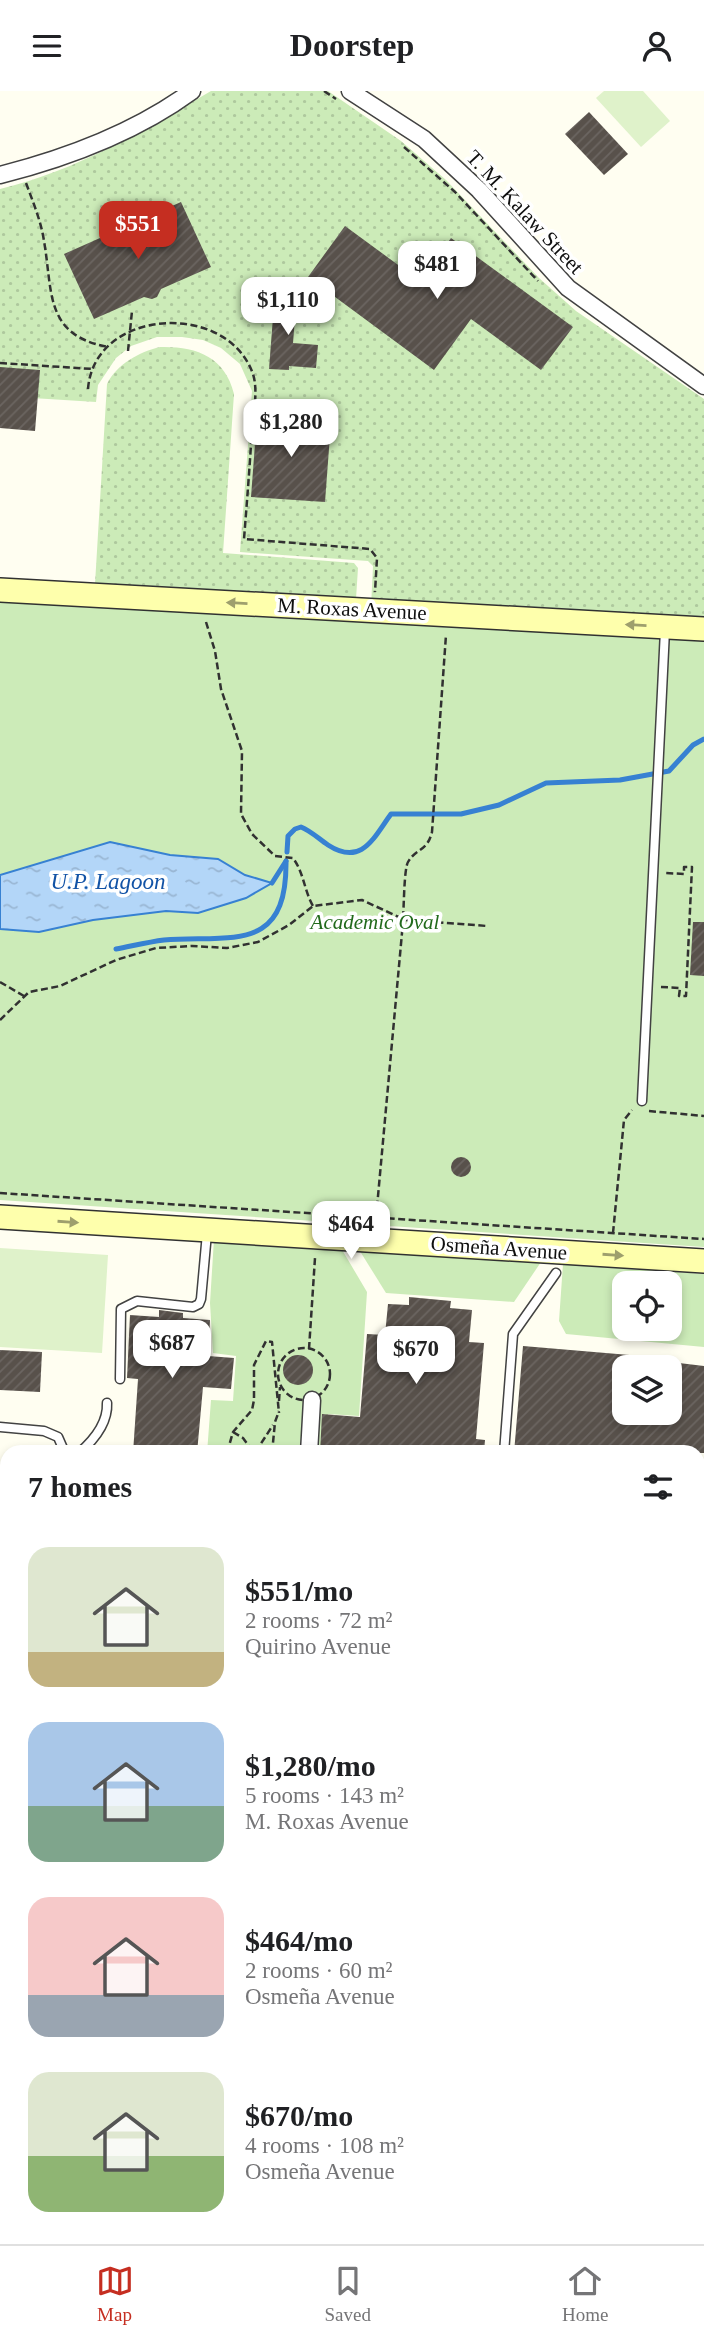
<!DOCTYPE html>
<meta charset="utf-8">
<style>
:root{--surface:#fff;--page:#f6f6f6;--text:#202124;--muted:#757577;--line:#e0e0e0;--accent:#c52e21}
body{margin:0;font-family:"Times New Roman",serif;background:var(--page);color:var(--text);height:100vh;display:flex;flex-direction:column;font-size:26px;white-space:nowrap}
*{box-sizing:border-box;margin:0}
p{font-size:23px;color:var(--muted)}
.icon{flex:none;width:38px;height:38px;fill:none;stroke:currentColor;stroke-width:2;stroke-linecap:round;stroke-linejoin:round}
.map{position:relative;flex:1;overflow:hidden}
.details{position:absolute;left:0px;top:1354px;width:705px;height:800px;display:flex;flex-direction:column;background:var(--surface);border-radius:21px 21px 0 0;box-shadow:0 4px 10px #0003}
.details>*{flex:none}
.controls{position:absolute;left:612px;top:1180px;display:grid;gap:14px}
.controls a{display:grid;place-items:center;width:70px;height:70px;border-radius:14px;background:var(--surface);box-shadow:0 4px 10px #0003;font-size:35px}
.price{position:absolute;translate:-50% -60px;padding:0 16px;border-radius:14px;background:#fff;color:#222;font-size:23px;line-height:46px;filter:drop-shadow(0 2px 4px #0008)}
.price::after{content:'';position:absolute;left:50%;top:42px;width:21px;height:16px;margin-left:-10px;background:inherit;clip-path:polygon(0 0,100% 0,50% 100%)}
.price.active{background:var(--accent);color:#fff}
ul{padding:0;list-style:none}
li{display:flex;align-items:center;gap:21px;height:175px;padding:0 28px}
li span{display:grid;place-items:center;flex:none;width:196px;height:140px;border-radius:21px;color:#555}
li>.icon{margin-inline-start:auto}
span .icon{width:84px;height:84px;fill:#fffc;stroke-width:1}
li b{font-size:30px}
h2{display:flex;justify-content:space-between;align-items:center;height:84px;padding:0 28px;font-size:30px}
header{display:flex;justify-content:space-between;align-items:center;height:91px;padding:0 28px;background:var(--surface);font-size:32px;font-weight:700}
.tab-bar{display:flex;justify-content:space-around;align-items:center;height:98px;border-top:2px solid var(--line);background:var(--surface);font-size:19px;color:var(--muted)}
.tab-bar a{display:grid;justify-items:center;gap:4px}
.tab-bar .active{color:var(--accent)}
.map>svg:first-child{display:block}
</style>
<header><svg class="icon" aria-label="menu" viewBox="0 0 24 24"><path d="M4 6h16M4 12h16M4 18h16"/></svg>Doorstep<svg class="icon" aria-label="person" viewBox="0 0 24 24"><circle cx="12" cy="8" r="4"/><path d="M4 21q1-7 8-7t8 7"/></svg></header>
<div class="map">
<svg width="704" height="2153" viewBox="0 0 704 2153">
<defs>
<pattern id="grass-dots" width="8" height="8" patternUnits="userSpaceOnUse" patternTransform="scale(1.75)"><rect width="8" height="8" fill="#ccebb8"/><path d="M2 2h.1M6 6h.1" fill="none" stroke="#aec89d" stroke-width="1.8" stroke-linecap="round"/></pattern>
<pattern id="forest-crowns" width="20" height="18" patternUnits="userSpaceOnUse" patternTransform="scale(1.75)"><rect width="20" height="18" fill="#addd97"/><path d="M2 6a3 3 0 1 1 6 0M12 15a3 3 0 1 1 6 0" fill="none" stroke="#94bc81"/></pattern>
<pattern id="water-ripples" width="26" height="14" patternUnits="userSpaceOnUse" patternTransform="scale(1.75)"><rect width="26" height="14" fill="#b3d6f8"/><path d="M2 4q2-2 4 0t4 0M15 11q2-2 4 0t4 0" fill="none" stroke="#99b6d3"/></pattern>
<pattern id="building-hatch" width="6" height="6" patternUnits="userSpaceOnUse" patternTransform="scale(1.75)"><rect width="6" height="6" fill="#58514b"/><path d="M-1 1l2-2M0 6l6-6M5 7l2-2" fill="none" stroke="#6b6561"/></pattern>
</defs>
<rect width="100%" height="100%" fill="#fffef1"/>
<!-- grass -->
<g fill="url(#grass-dots)">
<path d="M211,0H328L401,50L446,89L539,187L576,220L704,308V534L371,516L373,475L368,470L240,461L252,300L240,273L221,257L203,249L182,246H157L131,255L116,267L98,294L96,311L0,305V98C76,80 145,39 211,0Z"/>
<path d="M160,256C195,255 225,265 234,303L223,462L354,472L358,477L356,508L95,493L107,293C117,273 139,261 160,256Z"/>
</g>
<!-- forest -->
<polygon fill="url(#forest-crowns)" points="0,1541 7,1542 7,2147 201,2147 200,2153 0,2153"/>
<!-- park -->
<g fill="#ccebb8" fill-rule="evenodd">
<polygon points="0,510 704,547 704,1156 0,1109"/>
<polygon points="214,1148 341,1157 367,1201 359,1325 328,1323 325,1361 207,1362 211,1309 233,1310 236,1265 213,1262 210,1212"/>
<polygon points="358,1157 541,1171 514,1211 386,1202"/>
<path d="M563,1173L704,1183V1256L566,1243L559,1230ZM625,1192H670V1237H625Z"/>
</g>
<!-- pitch -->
<g fill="#dff2ca">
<polygon points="604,0 643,0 670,30 641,56 596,7"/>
<polygon points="0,1157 108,1164 102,1262 0,1256"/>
<polygon points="202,2147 580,2147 579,2153 201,2153"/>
</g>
<!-- water -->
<polygon fill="url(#water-ripples)" stroke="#3781d2" stroke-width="2" points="110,751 170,764 218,768 245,784 272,792 246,807 198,822 166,820 93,829 39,841 0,838 0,784"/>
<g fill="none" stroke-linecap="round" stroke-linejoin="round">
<!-- stream -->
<g stroke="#3781d2" stroke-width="5">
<path d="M287,761L288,745L295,738L301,736C311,740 319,748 328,754C362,776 374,746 391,723H461L499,714L546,692L620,689L669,680L693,654L704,648"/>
<polyline points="272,792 286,770"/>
<path d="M116,858C132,855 148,851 164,849C232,844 287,863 286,770"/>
</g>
</g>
<!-- building -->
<g fill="url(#building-hatch)">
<polygon points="589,21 628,63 604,84 565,43"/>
<polygon points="181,111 211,176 161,198 157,206 152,208 144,206 94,228 64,163"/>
<polygon points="345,135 420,190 451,147 573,236 541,279 471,228 434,279 308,186"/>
<polygon points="275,200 297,202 293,252 318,254 316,277 289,275 289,279 269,278"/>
<polygon points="0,276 40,279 35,340 0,337"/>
<polygon points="257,326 331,331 325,411 251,406"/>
<polygon points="693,831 704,831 704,885 690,884"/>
<circle cx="461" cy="1076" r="10"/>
<polygon points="409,1206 451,1210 450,1217 472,1219 469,1251 484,1252 476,1348 485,1349 484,1362 320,1362 322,1323 360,1326 367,1243 385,1244 388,1213 409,1214"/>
<polygon points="159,1219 183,1222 183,1227 210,1229 208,1265 234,1267 231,1298 203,1296 197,1362 133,1362 138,1288 127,1287 130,1224 159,1226"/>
<polygon points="523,1255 653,1266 652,1276 625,1276 625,1321 675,1321 679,1272 704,1275 704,1362 514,1362"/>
<polygon points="0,1259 42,1261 40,1301 0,1299"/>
<circle cx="298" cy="1279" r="15"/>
</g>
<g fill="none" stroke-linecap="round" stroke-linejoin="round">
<defs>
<g id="lane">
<polyline points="642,1010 665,539"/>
<polyline points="120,1288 121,1218 137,1210 193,1216 199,1213 201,1208 207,1142"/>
<polyline points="0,1336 44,1340 58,1346 65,1362"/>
<path d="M79,1362C94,1349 108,1332 107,1312"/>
<polyline points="504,1362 513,1243 556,1182"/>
<polyline points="698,1530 704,1531"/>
</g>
<g id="street">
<polyline points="350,0 424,48 479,99 568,197 704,295"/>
<path d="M0,84C67,67 136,41 192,0"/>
<polyline points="309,1362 312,1309"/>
<polyline points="0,1525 7,1526"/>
<polyline points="698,1580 704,1581"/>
<polyline points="0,1998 7,1999"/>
<polyline points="0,2114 7,2114"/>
<polyline points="698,2132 704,2074"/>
<polyline points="93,2147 93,2153"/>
<polyline points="696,2153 697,2147"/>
</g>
<g id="secondary">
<polyline points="0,499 704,538"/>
<polyline points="0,1126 704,1170"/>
</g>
</defs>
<!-- lane casing -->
<use href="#lane" stroke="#424242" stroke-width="11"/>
<!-- street casing -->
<use href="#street" stroke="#424242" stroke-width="19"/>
<!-- secondary casing -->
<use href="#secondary" stroke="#313131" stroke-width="26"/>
<!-- path -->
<g stroke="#313131" stroke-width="2.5" stroke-dasharray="7 3.5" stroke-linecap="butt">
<polyline points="324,0 336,8"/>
<polyline points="404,56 455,101 538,190"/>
<path d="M26,92C33,111 41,130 44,150C53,201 44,244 108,256"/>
<polyline points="128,260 132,220"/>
<polyline points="0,272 93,278"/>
<path d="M88,298C94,217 227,209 253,283C258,299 254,319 252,336C250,373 247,410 244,448L370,458L377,467L375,501"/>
<path d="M206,531L215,560L221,598L242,660L241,723L252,743L275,765L293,767C304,782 304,799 313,815"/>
<path d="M403,827C404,815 404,778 408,771C417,756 427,761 432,741L446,544"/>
<polyline points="405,829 487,835"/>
<polyline points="0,891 24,905"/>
<polyline points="661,896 680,897 679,905 686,905 692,776 684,776 684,783 665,782"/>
<polyline points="0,929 29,901 60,895 116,869 156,857 192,855 227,857 258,851 289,834 313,815 362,809 401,827"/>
<polyline points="649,1020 704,1025"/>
<polyline points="0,1102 704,1148"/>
<polyline points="376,1127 403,831"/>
<polyline points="613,1142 624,1029 632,1019"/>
<circle cx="304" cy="1283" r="26"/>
<polyline points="309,1258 315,1167"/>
<polyline points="279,1310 280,1296"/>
<polyline points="233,1341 243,1347 254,1362"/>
<polyline points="227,1362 233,1341 252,1319 254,1309 254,1274 266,1250 272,1251 279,1322"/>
<polyline points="258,1362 260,1354 273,1334"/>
<polyline points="272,1362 275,1331 279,1320"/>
<polyline points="698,1964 704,1968"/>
</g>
<!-- lane -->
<use href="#lane" stroke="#fff" stroke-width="8"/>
<!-- street -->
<use href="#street" stroke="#fff" stroke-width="16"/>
<!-- secondary -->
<use href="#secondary" stroke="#feffac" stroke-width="23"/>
</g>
<!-- one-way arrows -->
<defs><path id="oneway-solid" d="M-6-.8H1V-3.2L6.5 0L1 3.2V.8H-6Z" transform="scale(1.75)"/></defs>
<g fill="#9e9f6d">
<use href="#oneway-solid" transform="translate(237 512) rotate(-177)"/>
<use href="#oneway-solid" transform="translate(636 534) rotate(-177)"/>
<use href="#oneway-solid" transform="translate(68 1131) rotate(4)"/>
<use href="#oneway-solid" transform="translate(613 1164) rotate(4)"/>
</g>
<g text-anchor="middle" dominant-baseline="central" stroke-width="7" stroke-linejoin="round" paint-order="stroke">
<!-- street labels -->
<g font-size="21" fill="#0f0f0f" stroke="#fff">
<text transform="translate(525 121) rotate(47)">T. M. Kalaw Street</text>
<text transform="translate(352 518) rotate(3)">M. Roxas Avenue</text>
<text transform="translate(499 1157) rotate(4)">Osmeña Avenue</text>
</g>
<!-- park labels -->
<g font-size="21" font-style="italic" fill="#226a1c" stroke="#fff">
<text x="375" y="831">Academic Oval</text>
</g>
<!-- water labels -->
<g font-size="23" font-style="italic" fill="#1253a6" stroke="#fff">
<text x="108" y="790">U.P. Lagoon</text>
</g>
</g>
</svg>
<div class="controls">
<a><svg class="icon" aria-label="locate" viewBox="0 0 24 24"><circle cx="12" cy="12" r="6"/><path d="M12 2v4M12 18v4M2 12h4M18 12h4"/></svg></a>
<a><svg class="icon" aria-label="layers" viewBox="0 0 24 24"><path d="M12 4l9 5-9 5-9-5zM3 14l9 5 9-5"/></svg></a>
</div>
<b class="price active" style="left:138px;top:170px">$551</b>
<b class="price" style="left:437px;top:210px">$481</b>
<b class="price" style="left:288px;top:246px">$1,110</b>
<b class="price" style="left:291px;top:368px">$1,280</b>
<b class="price" style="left:351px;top:1170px">$464</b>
<b class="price" style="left:172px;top:1289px">$687</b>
<b class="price" style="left:416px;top:1295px">$670</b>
<section class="details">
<h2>7 homes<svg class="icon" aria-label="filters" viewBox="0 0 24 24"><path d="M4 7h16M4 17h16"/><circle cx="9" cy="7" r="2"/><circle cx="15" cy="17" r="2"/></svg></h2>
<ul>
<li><span style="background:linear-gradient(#dfe7d0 75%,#c2b280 0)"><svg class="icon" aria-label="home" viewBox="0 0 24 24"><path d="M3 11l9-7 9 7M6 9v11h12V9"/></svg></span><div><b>$551/mo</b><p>2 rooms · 72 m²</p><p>Quirino Avenue</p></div></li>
<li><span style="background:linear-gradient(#a9c7e8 60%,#7fa58c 0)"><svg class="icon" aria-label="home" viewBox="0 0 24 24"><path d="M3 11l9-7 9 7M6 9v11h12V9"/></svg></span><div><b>$1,280/mo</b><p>5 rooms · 143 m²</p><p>M. Roxas Avenue</p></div></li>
<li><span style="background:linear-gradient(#f6c9c9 70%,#9aa5b1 0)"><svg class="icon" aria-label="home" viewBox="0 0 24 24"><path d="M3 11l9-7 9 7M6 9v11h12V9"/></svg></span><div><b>$464/mo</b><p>2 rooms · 60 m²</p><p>Osmeña Avenue</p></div></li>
<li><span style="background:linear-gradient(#dfe7d0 60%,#8fb573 0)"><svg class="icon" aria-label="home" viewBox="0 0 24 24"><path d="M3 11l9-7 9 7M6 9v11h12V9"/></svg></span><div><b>$670/mo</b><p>4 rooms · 108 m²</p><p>Osmeña Avenue</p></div></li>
</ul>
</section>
</div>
<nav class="tab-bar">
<a class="active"><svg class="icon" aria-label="map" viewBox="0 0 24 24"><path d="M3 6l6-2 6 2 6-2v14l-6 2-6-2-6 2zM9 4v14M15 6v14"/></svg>Map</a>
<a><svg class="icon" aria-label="saved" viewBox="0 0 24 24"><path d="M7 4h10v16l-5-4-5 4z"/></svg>Saved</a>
<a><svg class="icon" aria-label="home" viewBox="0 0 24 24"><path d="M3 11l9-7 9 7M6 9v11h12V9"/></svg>Home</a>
</nav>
